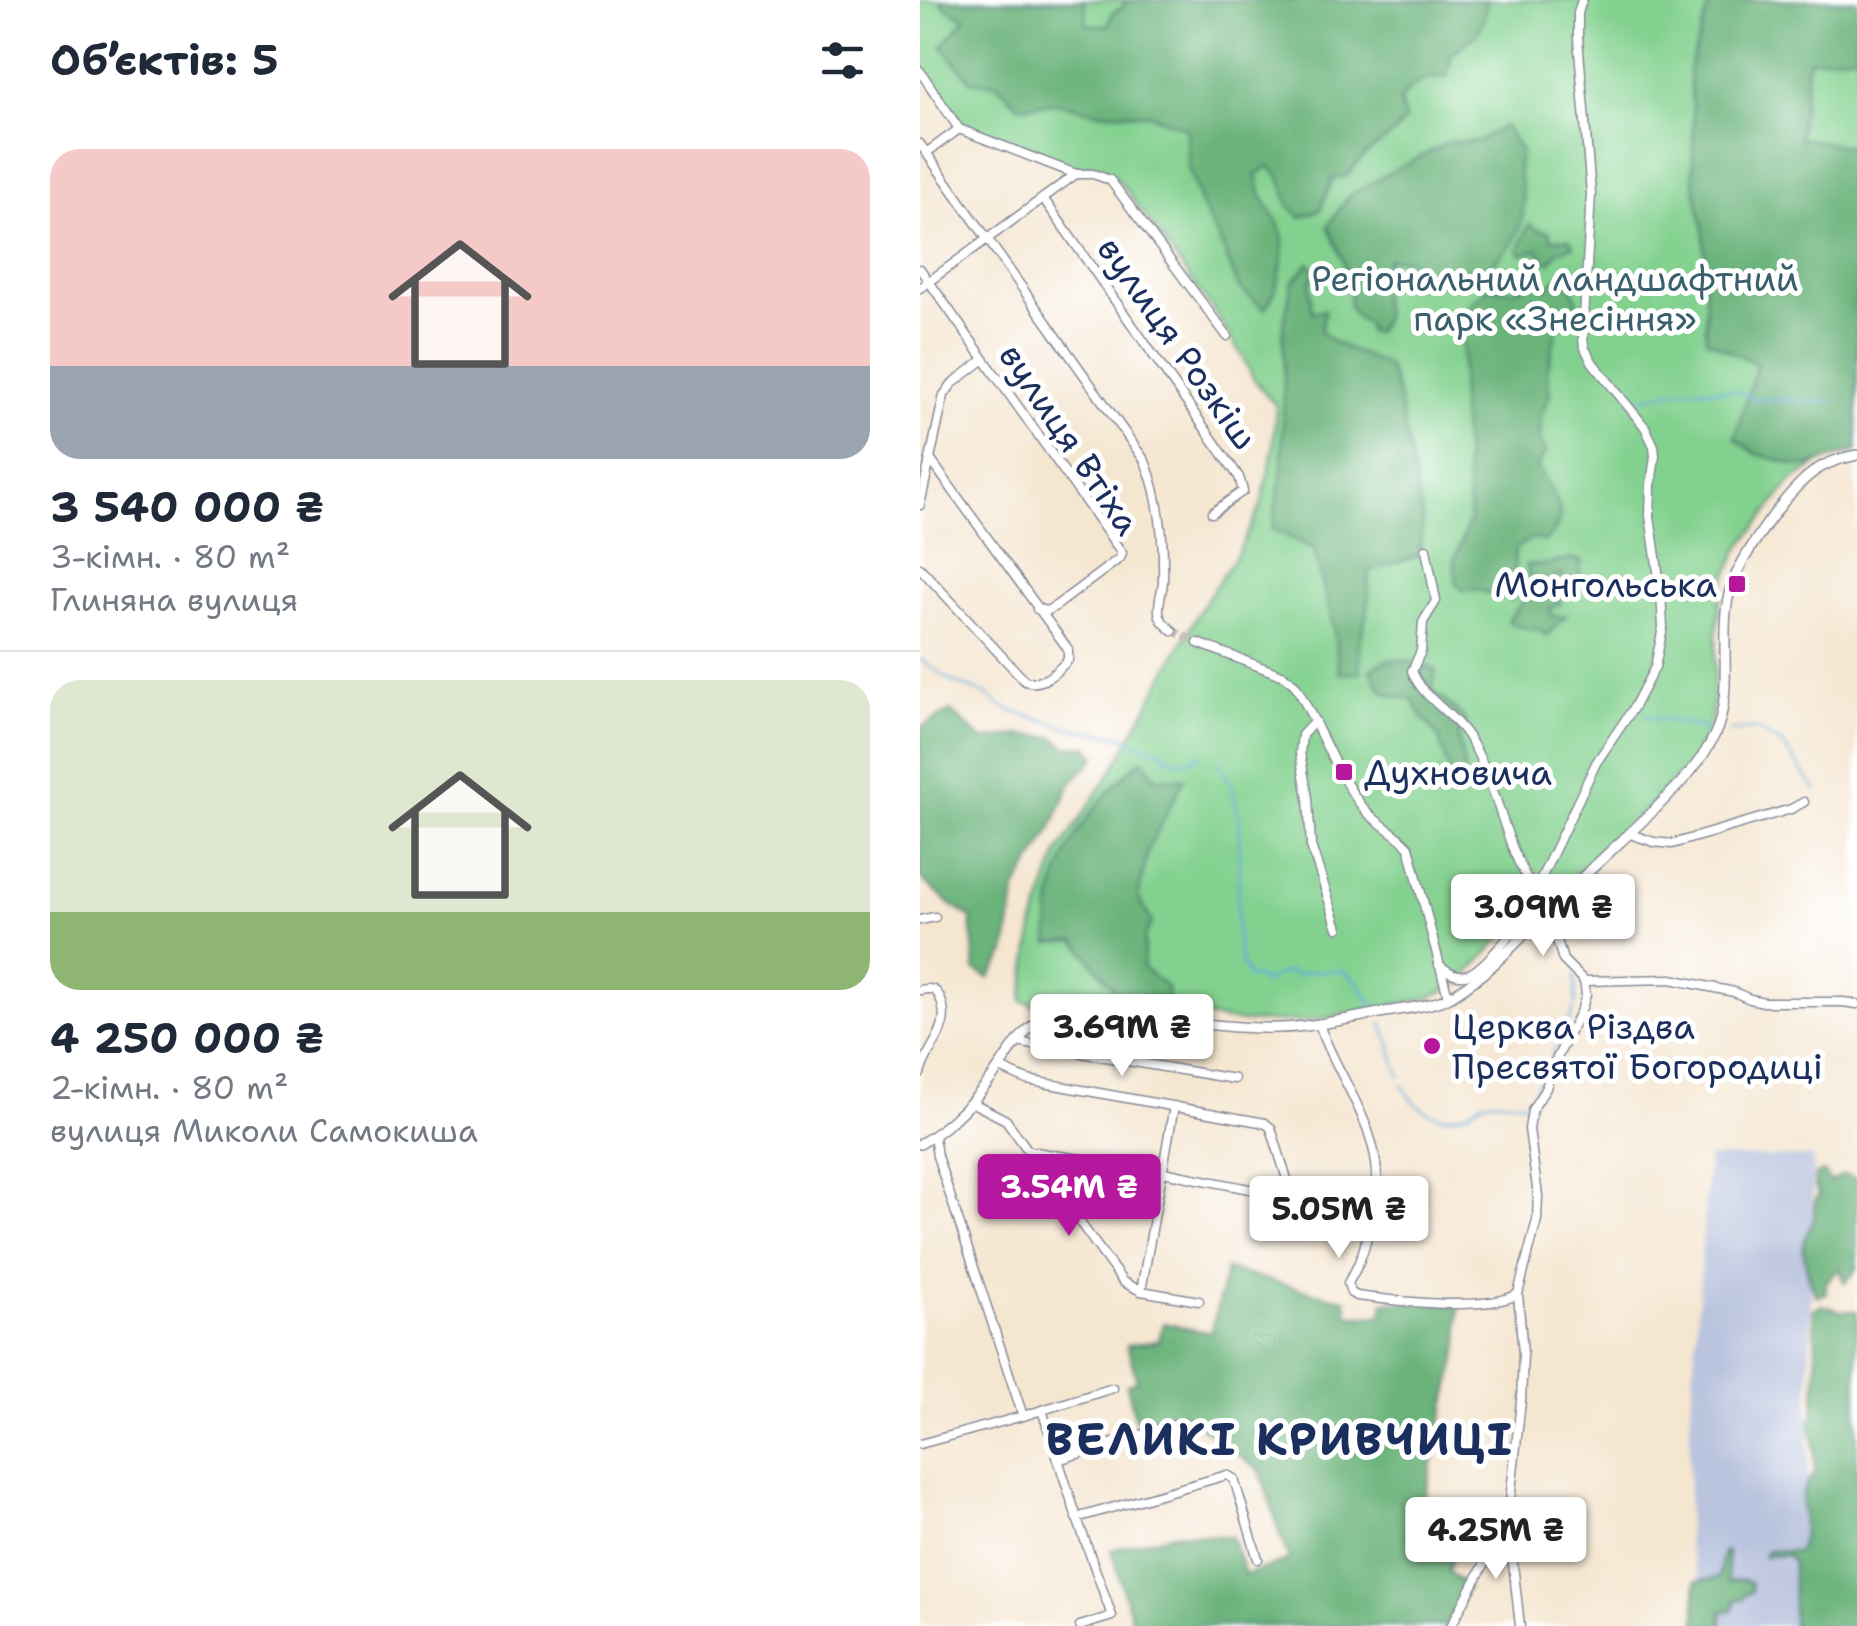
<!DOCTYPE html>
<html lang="uk">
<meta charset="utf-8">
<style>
:root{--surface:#fff;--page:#f2f2f3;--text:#1f2937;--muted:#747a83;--line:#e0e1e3;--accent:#b5179e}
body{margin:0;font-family:"Shantell Sans",sans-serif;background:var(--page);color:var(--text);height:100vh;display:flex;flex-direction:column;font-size:38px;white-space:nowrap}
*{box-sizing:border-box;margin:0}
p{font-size:32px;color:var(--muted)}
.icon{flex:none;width:55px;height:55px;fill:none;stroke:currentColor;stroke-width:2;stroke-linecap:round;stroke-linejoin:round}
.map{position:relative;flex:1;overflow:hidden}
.panel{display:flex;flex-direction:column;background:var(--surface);width:920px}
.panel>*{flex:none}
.price{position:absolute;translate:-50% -85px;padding:0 22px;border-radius:10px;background:#fff;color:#222;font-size:32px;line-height:65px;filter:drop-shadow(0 2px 5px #0008)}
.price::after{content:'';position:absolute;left:50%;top:60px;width:30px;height:22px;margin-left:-15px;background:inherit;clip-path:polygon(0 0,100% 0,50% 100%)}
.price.on{background:var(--accent);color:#fff}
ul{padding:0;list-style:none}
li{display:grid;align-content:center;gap:20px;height:530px;padding:0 50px}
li+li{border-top:2px solid var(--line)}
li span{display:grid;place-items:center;height:310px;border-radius:30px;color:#555}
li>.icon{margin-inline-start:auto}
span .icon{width:180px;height:180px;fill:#fffc;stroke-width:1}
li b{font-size:42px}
h2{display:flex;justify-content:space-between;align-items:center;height:120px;padding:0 50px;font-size:42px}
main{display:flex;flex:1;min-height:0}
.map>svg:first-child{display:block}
</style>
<main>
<section class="panel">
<h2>Об’єктів: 5<svg class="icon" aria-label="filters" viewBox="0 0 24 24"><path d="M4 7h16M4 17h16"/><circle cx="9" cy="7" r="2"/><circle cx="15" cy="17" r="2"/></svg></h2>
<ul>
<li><span style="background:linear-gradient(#f6c9c9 70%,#9aa5b1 0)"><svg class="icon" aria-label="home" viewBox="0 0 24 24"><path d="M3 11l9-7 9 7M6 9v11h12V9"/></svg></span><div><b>3 540 000 ₴</b><p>3-кімн. · 80 m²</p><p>Глиняна вулиця</p></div></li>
<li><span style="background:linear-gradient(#dfe7d0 75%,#8fb573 0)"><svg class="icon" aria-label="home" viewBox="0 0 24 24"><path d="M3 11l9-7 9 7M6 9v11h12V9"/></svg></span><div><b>4 250 000 ₴</b><p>2-кімн. · 80 m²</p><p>вулиця Миколи Самокиша</p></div></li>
</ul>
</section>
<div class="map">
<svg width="937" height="1626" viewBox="0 0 937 1626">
<rect width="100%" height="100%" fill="#fff"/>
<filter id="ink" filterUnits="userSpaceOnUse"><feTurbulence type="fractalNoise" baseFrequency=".01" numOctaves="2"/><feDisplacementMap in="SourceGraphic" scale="20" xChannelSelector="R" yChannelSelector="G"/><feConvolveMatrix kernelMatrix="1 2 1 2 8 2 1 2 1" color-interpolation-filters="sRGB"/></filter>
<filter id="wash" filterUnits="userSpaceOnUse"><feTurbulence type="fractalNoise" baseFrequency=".0048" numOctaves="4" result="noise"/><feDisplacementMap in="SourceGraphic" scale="40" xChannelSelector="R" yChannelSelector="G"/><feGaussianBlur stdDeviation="2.25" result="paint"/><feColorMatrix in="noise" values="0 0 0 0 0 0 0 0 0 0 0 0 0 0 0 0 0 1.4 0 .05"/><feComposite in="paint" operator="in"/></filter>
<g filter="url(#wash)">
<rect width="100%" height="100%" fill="#f5e6d0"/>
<!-- industrial -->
<polygon fill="#bac4de" points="788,1157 893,1157 887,1521 878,1626 781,1626 786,1598 767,1544 770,1423"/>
<!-- green -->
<polygon fill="#83d18f" stroke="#4f8076" stroke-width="2.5" points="0,0 937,0 937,451 901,462 872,481 818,550 802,587 797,628 792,718 773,761 722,813 641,888 604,913 539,984 509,998 388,1021 323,1022 164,1002 121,1008 102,1001 114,924 138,853 195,766 281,608 318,552 341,506 353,450 356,406 333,378 322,356 295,313 203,186 190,174 178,166 157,168 138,163 42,124 0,66"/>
<!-- forest -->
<g fill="#6ab37a" stroke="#42716c" stroke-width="2.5">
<path d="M20,0H164L167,25H188L193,12L202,8L205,0H567C565,30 556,37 532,53L527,77C504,77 492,82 480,101L485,120L475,132L445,155L426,176L413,178L400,210L381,217L369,206L360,177L349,166L337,175C341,203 349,203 359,226C370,248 358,290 345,309L319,288L301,244L281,205L268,167L267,129L229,114L176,112L137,103L99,106L77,84L51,81L22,46L45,19L24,6Z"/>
<polygon points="791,0 937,0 937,54 888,60 879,138 937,148 937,450 889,466 875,465 835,453 815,438 837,364 786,339 784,234 773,178 773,114 769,70"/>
<path d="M584,126L601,151C595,171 601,179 603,197C607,237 579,267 542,278C532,280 520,281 510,282L489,259H467L461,301L464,315L457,332H448L447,324L435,316L429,306L430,290L423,260L408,226L428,197L465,175L529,142L558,141Z"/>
<polygon points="609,224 617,229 630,232 631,239 649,239 654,246 638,251 630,263 622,259 618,250 601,254 598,251"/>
<polygon points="389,263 395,271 390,284 392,312 405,310 401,332 415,343 468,366 478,395 503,521 499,556 448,571 449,602 439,648 441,673 419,673 414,630 394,549 352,529 362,470 364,378 363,326 372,283"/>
<path d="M645,271C649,286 658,294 659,310L655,315L641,309L627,373L630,394L621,415L620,440L626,452L617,466C631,495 656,513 625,541L612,538L596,548C591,569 598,580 593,600L554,589L544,591L537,585L534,561L550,519L540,399L543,350L538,330H524L521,321L527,315L541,313L570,286C591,292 598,293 614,278L626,288Z"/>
<path d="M651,559L663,561L660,565L661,576L652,582L645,580L640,575L633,579V586L637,590L635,597L641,603L630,608L632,616H646L626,636L619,629C609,632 597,626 588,621C595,609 614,591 616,580L608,575L607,565L627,564Z"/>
<path d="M467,660L486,661L516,670L512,689C523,702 539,709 547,723L538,735C540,753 547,769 544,786L535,791L519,738L501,715L493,700C465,694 462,697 451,669Z"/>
<polygon points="30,711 63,740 99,735 133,737 147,747 168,746 176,757 150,784 130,832 96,889 86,953 69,978 55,970 51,918 30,904 0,878 0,728"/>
<path d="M223,759L235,778L264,779L228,849L218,898L232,922L225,936L223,968L247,987V1005L229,1006L201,998L156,941L129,943C129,933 129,921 130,911C137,852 178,795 223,759Z"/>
<path d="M900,1173H905L910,1182L923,1175L937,1178V1269L925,1283L920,1268L906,1282V1293L897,1296C890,1285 881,1252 884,1240C886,1232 892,1227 894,1218C895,1207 892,1203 899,1195L895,1186V1176Z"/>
<polygon points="306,1269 408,1296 426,1299 428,1316 462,1316 464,1302 539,1304 539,1346 504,1500 543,1514 528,1572 548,1587 526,1626 211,1626 211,1617 191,1550 258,1533 312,1537 325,1575 369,1560 340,1471 264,1413 216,1421 207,1385 217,1380 207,1345 238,1341 244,1323 291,1333"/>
<path d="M902,1305L921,1311H937V1592L935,1603L937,1626H873V1563L867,1555L843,1556L847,1550L877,1552C893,1526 869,1499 895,1473L894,1442L890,1423L894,1414L897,1361L893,1310Z"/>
<path d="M803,1552H807L808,1582C817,1581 823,1577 831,1583V1592L826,1594L823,1599H816L813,1610L802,1612V1625L776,1626V1581L799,1578Z"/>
</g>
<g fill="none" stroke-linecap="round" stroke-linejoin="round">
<!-- stream -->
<g stroke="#60acd9" stroke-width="2.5">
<polyline points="712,400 768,388 818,391 834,399 914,402"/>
<polyline points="0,659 33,682 70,696 77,704 91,711 159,730 198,735 217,744 237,749 252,759 266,761 281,755"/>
<polyline points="725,716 786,728"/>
<polyline points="810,731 836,729 863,745 896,790"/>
<path d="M298,762L311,784L320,818L317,926L319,956L328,977L339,978L344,983L357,975L370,972L377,975C391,968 406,973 422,970L438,982L455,1010"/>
<polyline points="655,976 656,1004"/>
<polyline points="462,1023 469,1040 480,1077"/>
<path d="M482,1085C495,1109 516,1123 544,1113C552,1111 558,1103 565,1101C576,1097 595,1102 607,1103"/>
<polyline points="610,1098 644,1033 654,1009"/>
</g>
</g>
</g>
<g filter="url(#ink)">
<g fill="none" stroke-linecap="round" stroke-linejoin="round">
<!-- minor-tunnel -->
<polyline stroke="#c9c1b9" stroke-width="8" stroke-dasharray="8 4" stroke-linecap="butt" points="253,631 278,643"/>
<defs>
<g id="minor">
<polyline points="662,0 658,13 658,38 671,194 663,337 664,347 673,363 725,427 734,446 735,456 731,485 730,516 741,592 743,627 735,667 714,707 676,763 615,891 626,916 632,925 643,960 664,981"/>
<polyline points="0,71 39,129 156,174 173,174 190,180 307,336"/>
<path d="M0,144L225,461C240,497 244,541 243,580C243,590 238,601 239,612C240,621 246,625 253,631"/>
<polyline points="6,153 39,129"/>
<polyline points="123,198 319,477 323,491 292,513"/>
<polyline points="0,269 202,553 200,558 137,605 127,611 117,609"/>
<polyline points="0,288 156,174"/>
<polyline points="0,505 24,395 32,384 63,360"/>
<path d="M506,549L516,601L503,622L501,651L492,671C502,698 531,711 547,735C579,783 583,847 615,891"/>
<path d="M0,568L105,681C123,687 136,672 148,660V649L10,459"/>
<path d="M278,643L364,676L375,685C399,725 416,776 446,811C459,825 477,833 489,847L528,997"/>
<polyline points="395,721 382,735 380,753 388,798 391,846 418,928"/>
<polyline points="710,834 734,842 752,844 871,809 884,802"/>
<polyline points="0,920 15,917"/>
<path d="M519,965C528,972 538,978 549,974C565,968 596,928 608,914H625"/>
<polyline points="664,981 751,979 814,992 830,999 844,1002 923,1002 937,1004"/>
<path d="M0,990C10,988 16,988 20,998C34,1029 6,1047 0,1074"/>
<path d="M399,1024C417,1077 460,1126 457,1185C456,1196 453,1206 451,1216C447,1241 442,1261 428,1283L431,1293L437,1296C475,1301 567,1312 598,1294"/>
<polyline points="97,1042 314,1079"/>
<polyline points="80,1068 107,1080 345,1123 351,1128 372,1195 370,1197 243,1172 109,1151"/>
<polyline points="51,1102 86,1120 203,1282 221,1291 279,1301"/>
<polyline points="14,1136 17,1156 103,1416"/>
<polyline points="221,1291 254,1106"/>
<polyline points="122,1410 158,1521 192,1616 160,1626"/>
<polyline points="0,1444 103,1416 193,1388"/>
<polyline points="138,1460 259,1423"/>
<polyline points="156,1518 307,1475 314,1479 338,1559"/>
<polyline points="531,1626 588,1520"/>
<polyline points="600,1626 588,1519 601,1401 603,1354 598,1294 617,1220 618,1196 609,1129 612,1110 626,1088 633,1066 662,1008 666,995 664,981"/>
</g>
<g id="major">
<polyline points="634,906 631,911 635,920 635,934"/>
<path d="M0,1144C26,1129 48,1107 67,1084C88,1059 101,1024 134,1014C168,1003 232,1018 269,1022C300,1026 329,1029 360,1028C395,1027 430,1018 465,1012C487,1008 511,1007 531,996C574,971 608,929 644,895C673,867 703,840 732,812C756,788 779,767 794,736C815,693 798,639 809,594C817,561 867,490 895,471C907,462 922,458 937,455"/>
</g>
</defs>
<!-- minor casing -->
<use href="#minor" stroke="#888a97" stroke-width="11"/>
<!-- major casing -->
<use href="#major" stroke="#888a97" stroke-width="12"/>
<!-- minor -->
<use href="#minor" stroke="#fff" stroke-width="8"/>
<!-- major -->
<use href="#major" stroke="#fff" stroke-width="9"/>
</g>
</g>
<!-- markers -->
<g fill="#b5179e" stroke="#fff" stroke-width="4">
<rect x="807" y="574" width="20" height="20" rx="5"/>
<rect x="414" y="762" width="20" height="20" rx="5"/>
<circle cx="512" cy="1046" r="10"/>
</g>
<g text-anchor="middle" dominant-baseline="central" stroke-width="10" stroke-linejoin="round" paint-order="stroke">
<!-- park labels -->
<g font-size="35" fill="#3a606d" stroke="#fff">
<text x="635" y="278">Регіональний ландшафтний<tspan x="635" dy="40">парк «Знесіння»</tspan></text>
</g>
<!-- street labels -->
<g font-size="35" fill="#1b2f5e" stroke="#fff">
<text transform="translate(258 343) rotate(55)">вулиця Розкіш</text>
<text transform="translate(150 439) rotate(56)">вулиця Втіха</text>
</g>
<!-- poi labels -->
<g font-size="35" fill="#1b2f5e" stroke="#fff" text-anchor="start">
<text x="797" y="584" text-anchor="end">Монгольська</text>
<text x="444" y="772">Духновича</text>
<text x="532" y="1026">Церква Різдва<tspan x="532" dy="40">Пресвятої Богородиці</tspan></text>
</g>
<!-- district labels -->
<g font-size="45" font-weight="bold" letter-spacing="2.5" fill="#1b2f5e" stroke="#fff">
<text x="360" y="1439">ВЕЛИКІ КРИВЧИЦІ</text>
</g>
</g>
</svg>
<b class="price" style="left:623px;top:959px">3.09M ₴</b>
<b class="price" style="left:202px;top:1079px">3.69M ₴</b>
<b class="price on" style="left:149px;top:1239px">3.54M ₴</b>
<b class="price" style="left:419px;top:1261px">5.05M ₴</b>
<b class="price" style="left:576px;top:1582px">4.25M ₴</b>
</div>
</main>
